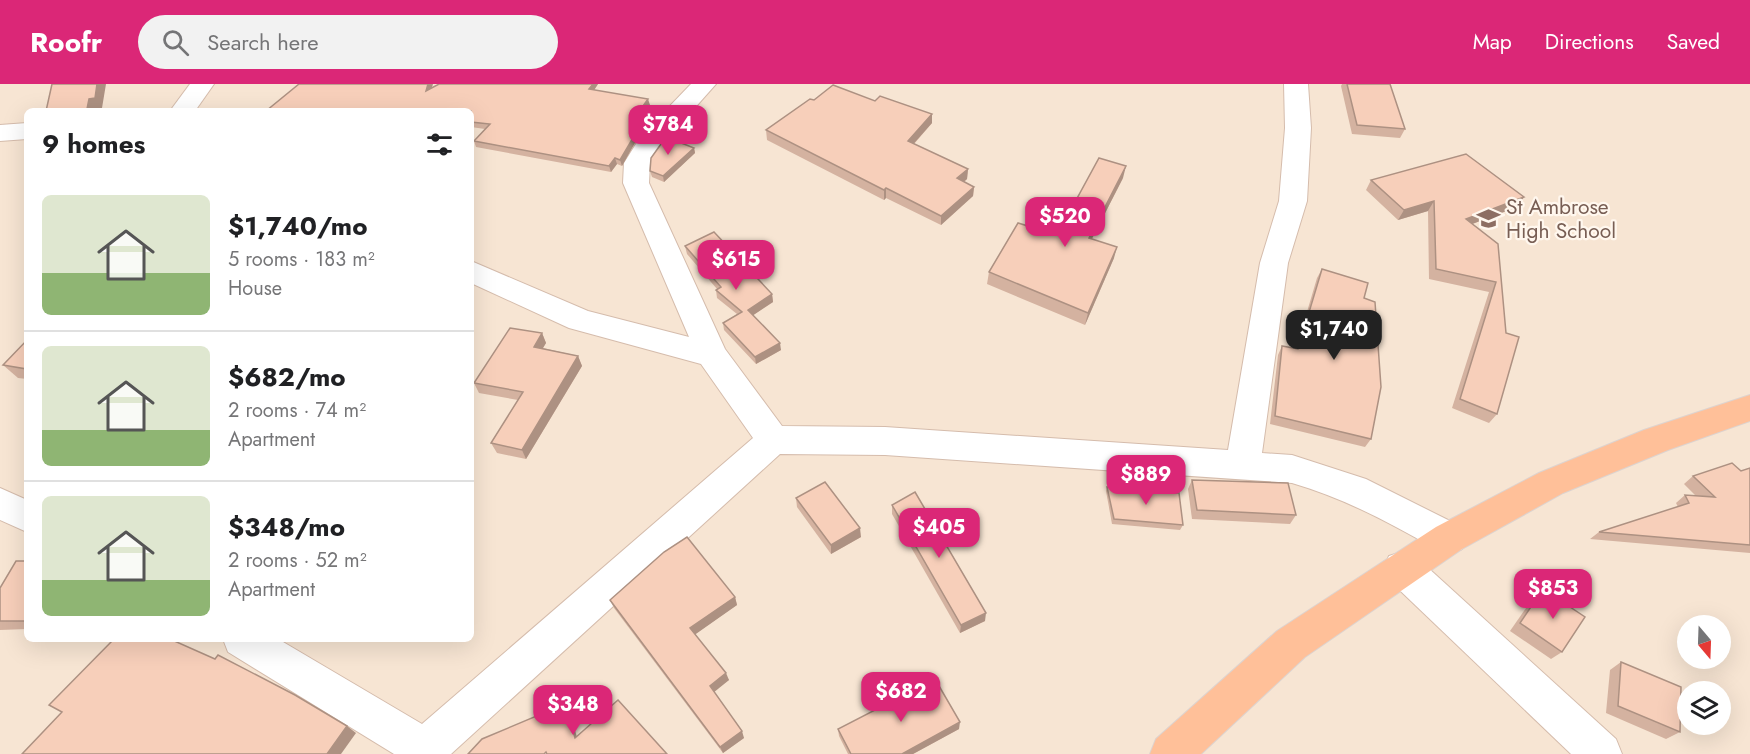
<!DOCTYPE html>
<meta charset="utf-8">
<style>
:root{--surface:#fff;--page:#f2f2f2;--text:#202124;--muted:#757577;--line:#e0e0e0;--accent:#db2777}
body{margin:0;font-family:Jost,sans-serif;background:var(--page);color:var(--text);height:100vh;display:flex;flex-direction:column;font-size:22px;white-space:nowrap}
*{box-sizing:border-box;margin:0}
p{font-size:20px;color:var(--muted)}
.icon{flex:none;width:33px;height:33px;fill:none;stroke:currentColor;stroke-width:2;stroke-linecap:round;stroke-linejoin:round}
.map{position:relative;flex:1;overflow:hidden}
.drawer{position:absolute;left:24px;top:24px;width:450px;height:534px;display:flex;flex-direction:column;background:var(--surface);border-radius:9px;box-shadow:0 6px 24px #0002}
.drawer>*{flex:none}
.needle{width:39px;rotate:161deg}
.controls{position:absolute;left:1677px;top:531px;display:grid;gap:12px}
.controls a{display:grid;place-items:center;width:54px;height:54px;border-radius:50%;background:var(--surface);box-shadow:0 6px 24px #0002;font-size:30px}
.price{position:absolute;translate:-50% -51px;padding:0 14px;border-radius:12px;background:var(--accent);color:#fff;font-size:20px;line-height:39px;filter:drop-shadow(0 2px 3px #0008)}
.price::after{content:'';position:absolute;left:50%;top:36px;width:18px;height:14px;margin-left:-9px;background:inherit;clip-path:polygon(0 0,100% 0,50% 100%)}
.price.current{background:#222;color:#fff}
ul{padding:0;list-style:none}
li{display:flex;align-items:center;gap:18px;height:150px;padding:0 18px}
li+li{border-top:2px solid var(--line)}
li span{display:grid;place-items:center;flex:none;width:168px;height:120px;border-radius:9px;color:#555}
li>.icon{margin-inline-start:auto}
span .icon{width:72px;height:72px;fill:#fffc;stroke-width:1}
li b{font-size:26px}
h2{display:flex;justify-content:space-between;align-items:center;height:72px;padding:0 18px;font-size:26px}
header{display:flex;align-items:center;gap:36px;box-sizing:border-box;height:84px;padding:0 30px;background:var(--accent);color:#fff}
header strong{font-size:28px}
nav{display:flex;gap:33px;margin-inline-start:auto;font-size:21px}
.search{width:420px;height:54px;background:var(--page);display:flex;align-items:center;gap:15px;box-sizing:border-box;padding:0 21px;border-radius:33px;color:var(--muted);font-size:22px}
.map>svg:first-child{display:block}
</style>
<header>
<strong>Roofr</strong>
<div class="search"><svg class="icon" aria-label="search" viewBox="0 0 24 24"><circle cx="10" cy="10" r="6"/><path d="M15 15l6 6"/></svg>Search here</div>
<nav><a>Map</a><a>Directions</a><a>Saved</a></nav>
</header>
<div class="map">
<svg width="1750" height="670" viewBox="0 0 1750 670">
<rect width="100%" height="100%" fill="#fff4e5"/>
<!-- residential -->
<path fill="#f7e5d3" fill-rule="evenodd" d="M0,0H1750V670H0ZM27,27H471V555H27ZM1688,542H1720V574H1688ZM1688,608H1720V640H1688Z"/>
<g fill="none" stroke-linecap="round" stroke-linejoin="round">
<defs>
<g id="minor">
<polygon points="190,0 214,0 195,27 170,27"/>
<path d="M691,0H716L660,63L650,79L649,99L725,265L782,342L885,343L1228,366L1260,179L1279,117L1285,44L1284,0H1308L1311,44L1307,117L1288,179L1262,369L1292,371L1366,395L1462,443L1467,454L1462,465L1449,470L1436,465C1390,439 1344,414 1292,399L885,371L780,370L451,670H394L228,568L223,555H278L422,640L753,354L701,280L569,244L471,199V177L588,227L689,253L623,99L624,79L641,52Z"/>
<polygon points="27,39 27,55 0,57 0,41"/>
<polygon points="0,404 27,416 27,448 0,436"/>
<polygon points="1402,468 1415,472 1616,655 1622,670 1571,670 1389,496 1384,484 1389,472"/>
</g>
<polygon id="trunk" points="1750,311 1750,337 1668,366 1563,409 1462,465 1305,573 1201,670 1150,670 1156,655 1277,547 1436,443 1539,389 1644,346"/>
</defs>
<!-- minor casing -->
<use href="#minor" stroke="#d5bcac" stroke-width="2"/>
<!-- trunk casing -->
<use href="#trunk" stroke="#ddd3cf" stroke-width="2"/>
<!-- minor -->
<use href="#minor" fill="#fff" fill-rule="evenodd"/>
<!-- trunk -->
<use href="#trunk" fill="#ffc099" fill-rule="evenodd"/>
</g>
<!-- wall -->
<g fill="#d4b2a0">
<polygon points="439,0 598,0 594,6 650,21 636,41 640,42 641,48 622,82 617,80 611,88 476,63 474,57 485,45 471,43 471,27 431,4"/>
<polygon points="1342,0 1347,0 1405,45 1400,54 1352,50 1341,2"/>
<polygon points="875,17 932,30 932,39 914,60 968,85 967,95 964,98 974,103 973,112 941,141 886,114 884,116 767,56 766,46"/>
<polygon points="694,64 695,69 664,98 652,93 650,87"/>
<polygon points="1123,94 1092,155 1114,174 1085,241 987,200 989,188 1057,151"/>
<polygon points="1371,96 1524,113 1517,123 1472,140 1498,160 1497,330 1489,339 1452,324 1489,208 1429,195 1428,127 1398,136 1366,106"/>
<polygon points="685,162 772,210 773,218 753,231 781,266 756,280 724,246 723,239 737,230 717,214 716,206 717,205 687,170"/>
<polygon points="1322,185 1364,214 1371,355 1365,363 1270,340 1278,271 1282,262 1296,265 1317,194"/>
<polygon points="542,249 546,259 543,264 578,272 582,282 526,375 497,369 491,359 518,316 479,309 474,299"/>
<polygon points="27,256 27,295 18,294 3,281"/>
<polygon points="1750,384 1750,469 1590,455 1599,448 1678,423 1676,419 1685,411 1696,412 1684,400 1693,392 1741,387"/>
<polygon points="1192,396 1296,431 1290,440 1192,435 1188,405"/>
<polygon points="1107,403 1183,441 1180,446 1112,440 1106,407"/>
<polygon points="796,414 861,453 831,470 797,423"/>
<polygon points="892,421 985,537 960,549 892,430"/>
<polygon points="27,477 27,545 0,546 0,504"/>
<polygon points="1543,505 1562,568 1551,575 1510,547 1533,514"/>
<polygon points="735,513 737,521 695,550 729,596 714,607 744,654 723,669 614,524 610,516"/>
<polygon points="1621,578 1680,648 1666,655 1606,629 1610,586"/>
<polygon points="838,645 959,645 913,670 848,670 839,652"/>
</g>
<!-- shaded-wall -->
<g fill="#ad9182">
<polygon points="97,0 106,0 102,24 97,25 97,27 79,27 89,15"/>
<polygon points="428,0 433,0 429,13 426,7"/>
<polygon points="593,0 598,0 591,11 589,5"/>
<polygon points="648,15 650,21 633,45 631,39"/>
<polygon points="932,30 932,39 908,66 908,57"/>
<polygon points="640,42 641,48 622,82 620,76"/>
<polygon points="694,64 695,69 664,98 663,92"/>
<polygon points="615,74 617,80 611,88 609,82"/>
<polygon points="1126,82 1123,94 1086,166 1089,154"/>
<polygon points="968,85 967,95 956,104 957,94"/>
<polygon points="974,103 973,112 941,141 941,132"/>
<polygon points="886,104 886,114 884,116 884,106"/>
<polygon points="1524,113 1517,123 1459,145 1466,135"/>
<polygon points="1434,117 1428,127 1398,136 1404,126"/>
<polygon points="1117,163 1114,174 1085,241 1088,229"/>
<polygon points="772,210 773,218 749,234 748,226"/>
<polygon points="542,249 546,259 538,272 534,263"/>
<polygon points="780,259 781,266 756,280 755,273"/>
<polygon points="578,272 582,282 526,375 522,366"/>
<polygon points="860,444 861,453 831,470 831,461"/>
<polygon points="735,513 737,521 693,552 690,544"/>
<polygon points="986,529 985,537 960,549 961,541"/>
<polygon points="726,589 729,596 713,609 710,602"/>
<polygon points="565,620 569,626 579,660 575,654"/>
<polygon points="960,638 959,645 913,670 902,670"/>
<polygon points="347,642 356,649 341,670 327,670"/>
<polygon points="742,647 744,654 723,669 720,663"/>
</g>
<!-- building -->
<g fill="#f7cfba" stroke="#ad9182" stroke-width="1.5">
<polygon points="52,0 97,0 95,14 89,15 87,25 79,27 46,27"/>
<polygon points="299,0 428,0 426,7 439,0 593,0 589,5 648,15 631,39 640,42 620,76 615,74 609,82 474,57 490,40 471,38 471,27 266,27"/>
<polygon points="1347,0 1390,0 1405,45 1357,41"/>
<polygon points="833,1 875,17 880,12 932,30 908,57 968,85 957,94 974,103 941,132 886,104 884,106 766,46 810,15 814,16"/>
<polygon points="666,53 694,64 663,92 650,87 651,74"/>
<polygon points="1466,70 1524,113 1466,135 1498,160 1506,249 1519,253 1497,330 1460,315 1496,198 1436,185 1434,117 1404,126 1371,96"/>
<polygon points="1099,74 1126,82 1089,154 1117,163 1088,229 989,188 1018,139 1057,151"/>
<polygon points="714,148 772,210 748,226 780,259 755,273 723,239 742,228 716,206 721,203 685,162"/>
<polygon points="1322,185 1368,199 1364,214 1375,218 1381,303 1371,355 1275,332 1282,262 1298,265"/>
<polygon points="510,244 542,249 534,263 578,272 522,366 491,359 523,308 474,299"/>
<polygon points="27,256 27,285 3,281"/>
<polygon points="1732,379 1741,387 1750,384 1750,461 1599,448 1689,419 1685,411 1715,413 1693,392"/>
<polygon points="1192,396 1288,399 1296,431 1197,426"/>
<polygon points="825,398 860,444 831,461 796,414"/>
<polygon points="1107,403 1179,409 1183,441 1114,435"/>
<polygon points="915,408 986,529 961,541 892,421"/>
<polygon points="687,453 735,513 690,544 726,589 710,602 742,647 720,663 610,516 664,468"/>
<polygon points="16,477 27,477 27,537 0,537 0,504"/>
<polygon points="1543,505 1585,533 1562,568 1520,539"/>
<polygon points="114,555 170,555 215,575 218,571 295,611 347,642 327,670 22,670 62,628 49,621"/>
<polygon points="1621,578 1681,603 1680,648 1618,622"/>
<polygon points="935,595 960,638 902,670 851,670 838,645"/>
<polygon points="618,616 667,670 547,670 546,668 544,670 468,670 482,655 565,620 575,654"/>
</g>
<!-- icons -->
<defs>
<symbol id="school-bare" viewBox="-9 -9 18 18"><path d="M0-5L7-2L0 1L-7-2ZM-4 1L0 2.5L4 1V4Q0 6-4 4Z" fill="#8d6e63" stroke="#fff7ee" stroke-width="2.5" paint-order="stroke"/></symbol>
</defs>
<g fill-rule="evenodd">
<use href="#school-bare" x="1472" y="118" width="33" height="33"/>
</g>
<g text-anchor="middle" dominant-baseline="central" stroke-width="4.5" stroke-linejoin="round" paint-order="stroke">
<!-- education labels -->
<g font-size="21" fill="#785e54" stroke="#fff7ee" text-anchor="start">
<text x="1506" y="123">St Ambrose<tspan x="1506" dy="24">High School</tspan></text>
</g>
</g>
</svg>
<div class="controls">
<a><svg class="needle" viewBox="-14 -14 28 28"><path d="M0-13l5 13h-10z" fill="#e53935"/><path d="M0 13l5-13h-10z" fill="#757577"/></svg></a>
<a><svg class="icon" aria-label="layers" viewBox="0 0 24 24"><path d="M12 4l9 5-9 5-9-5zM3 14l9 5 9-5"/></svg></a>
</div>
<b class="price" style="left:668px;top:72px">$784</b>
<b class="price" style="left:1065px;top:164px">$520</b>
<b class="price" style="left:736px;top:207px">$615</b>
<b class="price current" style="left:1334px;top:277px">$1,740</b>
<b class="price" style="left:1146px;top:422px">$889</b>
<b class="price" style="left:939px;top:475px">$405</b>
<b class="price" style="left:1553px;top:536px">$853</b>
<b class="price" style="left:901px;top:639px">$682</b>
<b class="price" style="left:573px;top:652px">$348</b>
<section class="drawer">
<h2>9 homes<svg class="icon" aria-label="filters" viewBox="0 0 24 24"><path d="M4 7h16M4 17h16"/><circle cx="9" cy="7" r="2"/><circle cx="15" cy="17" r="2"/></svg></h2>
<ul>
<li><span style="background:linear-gradient(#dfe7d0 65%,#8fb573 0)"><svg class="icon" aria-label="home" viewBox="0 0 24 24"><path d="M3 11l9-7 9 7M6 9v11h12V9"/></svg></span><div><b>$1,740/mo</b><p>5 rooms · 183 m²</p><p>House</p></div></li>
<li><span style="background:linear-gradient(#dfe7d0 70%,#8fb573 0)"><svg class="icon" aria-label="home" viewBox="0 0 24 24"><path d="M3 11l9-7 9 7M6 9v11h12V9"/></svg></span><div><b>$682/mo</b><p>2 rooms · 74 m²</p><p>Apartment</p></div></li>
<li><span style="background:linear-gradient(#dfe7d0 70%,#8fb573 0)"><svg class="icon" aria-label="home" viewBox="0 0 24 24"><path d="M3 11l9-7 9 7M6 9v11h12V9"/></svg></span><div><b>$348/mo</b><p>2 rooms · 52 m²</p><p>Apartment</p></div></li>
</ul>
</section>
</div>
